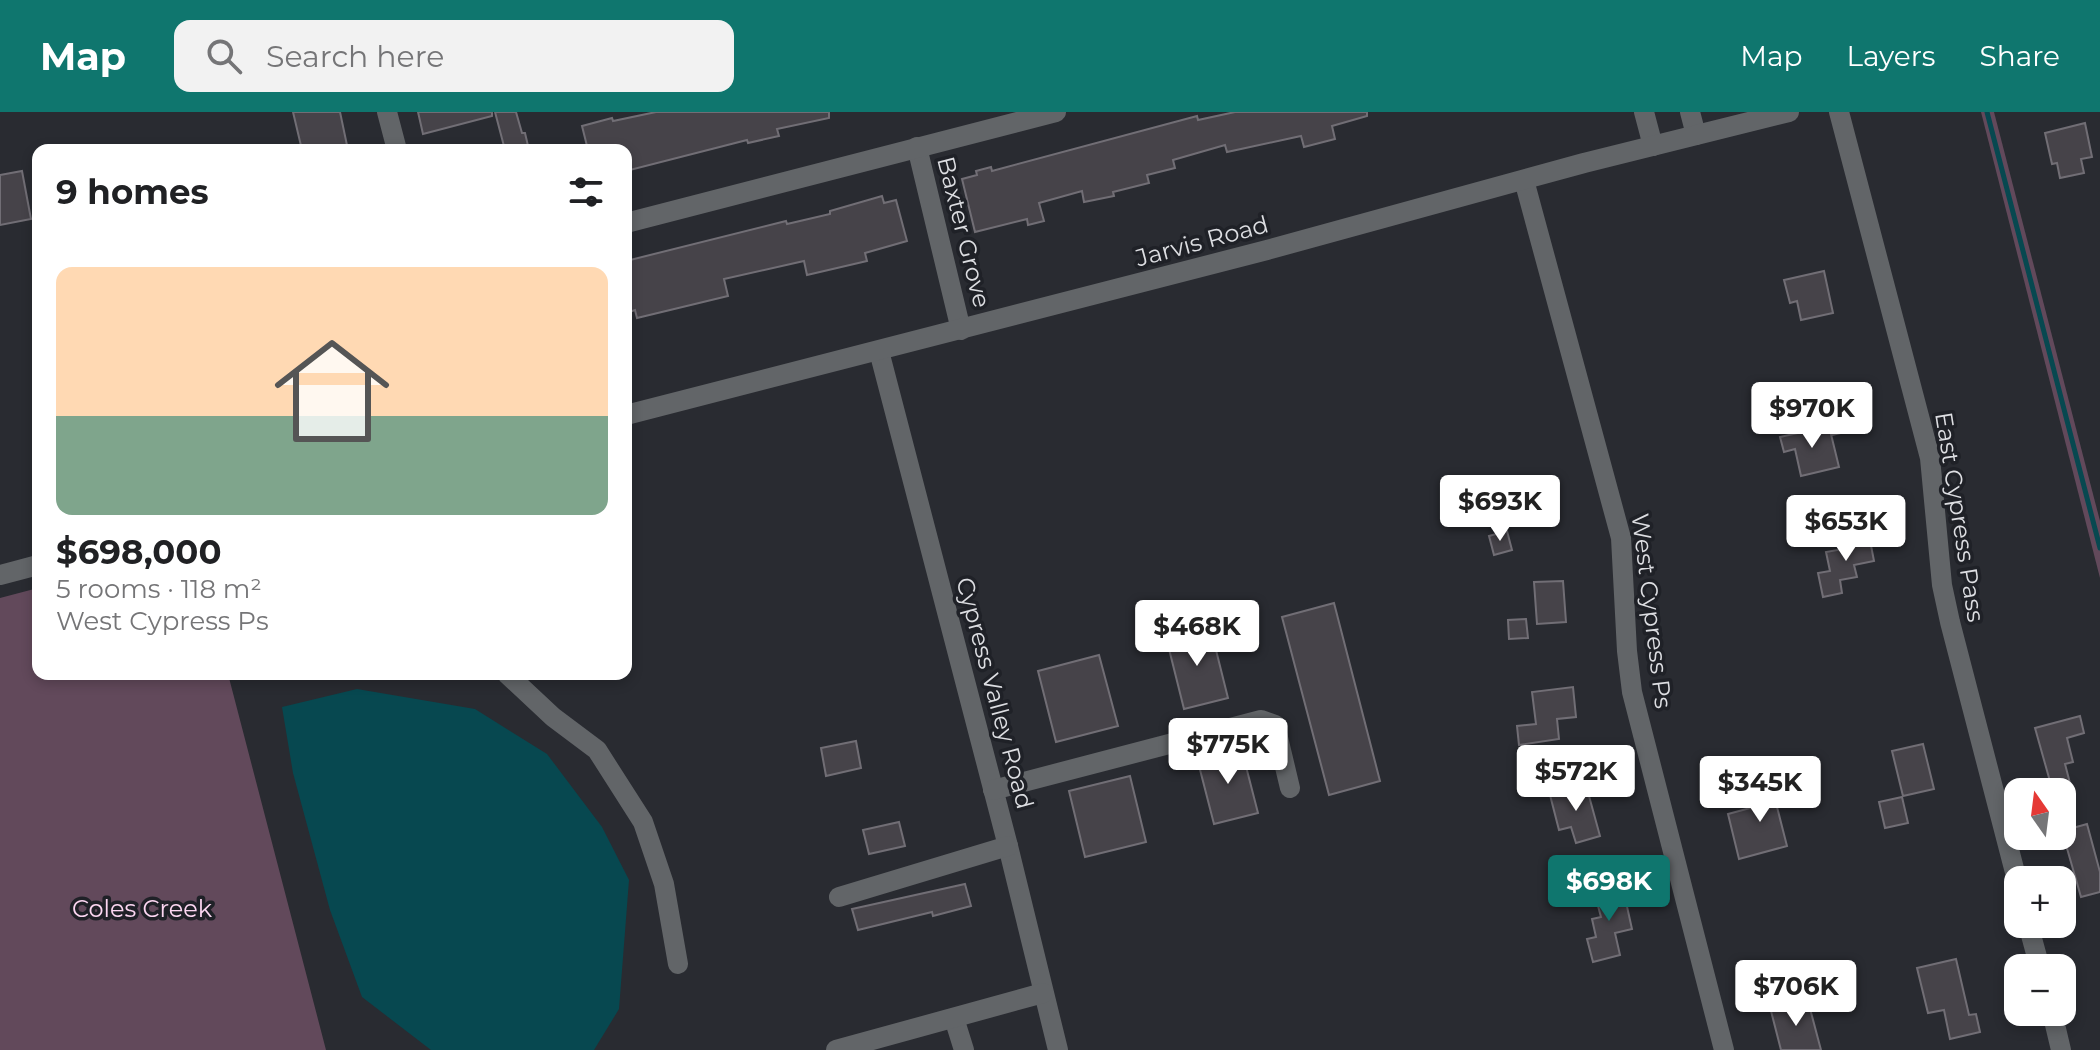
<!DOCTYPE html>
<meta charset="utf-8">
<style>
:root{--surface:#fff;--page:#f2f2f2;--text:#202124;--muted:#757577;--line:#e0e0e0;--accent:#0f766e}
body{margin:0;font-family:Montserrat,sans-serif;background:var(--page);color:var(--text);height:100vh;display:flex;flex-direction:column;font-size:30px;white-space:nowrap}
*{box-sizing:border-box;margin:0}
p{font-size:26px;color:var(--muted)}
.icon{flex:none;width:44px;height:44px;fill:none;stroke:currentColor;stroke-width:2;stroke-linecap:round;stroke-linejoin:round}
.map{position:relative;flex:1;overflow:hidden}
.side{position:absolute;left:32px;top:32px;width:600px;height:536px;display:flex;flex-direction:column;background:var(--surface);border-radius:16px;box-shadow:0 4px 12px #0003}
.side>*{flex:none}
.needle{width:52px;rotate:346deg}
.controls{position:absolute;left:2004px;top:666px;display:grid;gap:16px}
.controls a{display:grid;place-items:center;width:72px;height:72px;border-radius:16px;background:var(--surface);box-shadow:0 4px 12px #0003;font-size:40px}
.price{position:absolute;translate:-50% -68px;padding:0 18px;border-radius:8px;background:#fff;color:#222;font-size:26px;line-height:52px;filter:drop-shadow(0 2px 4px #0008)}
.price::after{content:'';position:absolute;left:50%;top:48px;width:24px;height:18px;margin-left:-12px;background:inherit;clip-path:polygon(0 0,100% 0,50% 100%)}
.price.active{background:var(--accent);color:#fff}
ul{padding:0;list-style:none}
li{display:grid;align-content:center;gap:16px;height:424px;padding:0 24px}
li+li{border-top:2px solid var(--line)}
li span{display:grid;place-items:center;height:248px;border-radius:16px;color:#555}
li>.icon{margin-inline-start:auto}
span .icon{width:144px;height:144px;fill:#fffc;stroke-width:1}
li b{font-size:34px}
h2{display:flex;justify-content:space-between;align-items:center;height:96px;padding:0 24px;font-size:34px}
header{display:flex;align-items:center;gap:48px;box-sizing:border-box;height:112px;padding:0 40px;background:var(--accent);color:#fff}
header strong{font-size:38px}
nav{display:flex;gap:44px;margin-inline-start:auto;font-size:28px}
.search{width:560px;height:72px;background:var(--page);display:flex;align-items:center;gap:20px;box-sizing:border-box;padding:0 28px;border-radius:16px;color:var(--muted);font-size:30px}
.map>svg:first-child{display:block}
</style>
<header>
<strong>Map</strong>
<div class="search"><svg class="icon" aria-label="search" viewBox="0 0 24 24"><circle cx="10" cy="10" r="6"/><path d="M15 15l6 6"/></svg>Search here</div>
<nav><a>Map</a><a>Layers</a><a>Share</a></nav>
</header>
<div class="map">
<svg width="2100" height="938" viewBox="0 0 2100 938">
<rect width="100%" height="100%" fill="#292b31"/>
<!-- green -->
<g fill="#62495b">
<polygon points="1981,0 1994,0 2100,409 2100,466"/>
<polygon points="38,476 38,562 228,562 326,938 0,938 0,486"/>
</g>
<!-- water -->
<polygon fill="#074850" points="357,577 475,597 547,642 602,715 629,768 619,897 594,938 431,938 362,885 330,798 293,661 282,595"/>
<g fill="none" stroke-linecap="round" stroke-linejoin="round">
<!-- stream -->
<polyline stroke="#074850" stroke-width="5" points="1987,0 2100,436"/>
</g>
<!-- building -->
<g fill="#464349" stroke="#716e75" stroke-width="2">
<polygon points="293,0 340,0 348,38 302,38"/>
<polygon points="418,0 492,0 492,4 423,22"/>
<polygon points="495,0 516,0 522,21 525,21 529,38 505,38"/>
<polygon points="656,0 829,0 829,6 777,17 779,24 748,31 747,28 626,59 626,38 588,38 582,14 612,6 613,9"/>
<polygon points="1235,0 1367,0 1367,4 1332,14 1335,27 1304,35 1301,24 1227,40 1225,33 1173,48 1175,56 1147,63 1149,71 1113,80 1114,84 1084,90 1082,79 1039,91 1044,109 1028,113 1027,107 975,120 962,67 977,63 976,59 991,55 992,59 1197,4 1198,8"/>
<polygon points="2085,11 2092,45 2081,47 2084,61 2060,66 2057,51 2052,52 2045,21"/>
<polygon points="22,59 31,107 0,113 0,63"/>
<polygon points="882,84 884,91 896,88 907,129 865,141 867,149 807,163 804,149 724,167 728,184 637,206 635,198 626,201 626,149 786,109 787,112 830,102 830,99"/>
<polygon points="1824,159 1833,201 1801,208 1797,189 1790,191 1784,168"/>
<polygon points="1849,278 1858,317 1832,323 1823,284"/>
<polygon points="1829,314 1839,355 1801,364 1795,337 1784,340 1780,325"/>
<polygon points="1868,418 1874,449 1854,453 1857,465 1840,468 1842,481 1823,485 1818,461 1830,459 1826,440 1849,436 1847,422"/>
<polygon points="1507,419 1512,438 1494,443 1489,424"/>
<polygon points="1563,469 1566,510 1537,512 1534,470"/>
<polygon points="1334,491 1380,669 1329,683 1282,505"/>
<polygon points="1526,507 1528,526 1509,527 1508,508"/>
<polygon points="1210,514 1228,586 1184,597 1166,525"/>
<polygon points="1099,543 1118,614 1056,630 1038,559"/>
<polygon points="1573,575 1576,605 1557,607 1559,627 1519,633 1517,614 1536,612 1532,580"/>
<polygon points="2080,604 2084,621 2067,626 2073,650 2065,652 2071,675 2053,680 2035,616"/>
<polygon points="856,629 861,656 826,664 821,636"/>
<polygon points="1923,632 1934,677 1903,684 1892,639"/>
<polygon points="1241,635 1258,701 1214,712 1197,646"/>
<polygon points="1130,664 1146,730 1085,745 1069,679"/>
<polygon points="1777,665 1784,693 1777,695 1787,734 1739,747 1728,702 1765,692 1759,670"/>
<polygon points="1586,673 1600,724 1576,731 1571,715 1559,718 1550,683"/>
<polygon points="1902,685 1908,711 1885,716 1879,690"/>
<polygon points="899,710 905,734 869,742 863,718"/>
<polygon points="2087,712 2100,760 2100,780 2081,785 2062,719"/>
<polygon points="965,772 971,794 933,804 932,800 858,818 852,797"/>
<polygon points="1622,772 1632,817 1615,821 1620,843 1593,850 1587,827 1596,825 1592,807 1601,805 1594,779"/>
<polygon points="1956,847 1969,903 1976,902 1980,920 1950,927 1944,898 1928,901 1917,856"/>
<polygon points="1808,889 1821,938 1781,938 1771,899"/>
</g>
<g fill="none" stroke-linecap="round" stroke-linejoin="round">
<!-- minor -->
<g stroke="#626568" stroke-width="20">
<polyline points="387,0 397,38"/>
<polyline points="1644,0 1653,34"/>
<polyline points="1690,0 1696,23"/>
<polyline points="1839,0 1930,346 1942,473 1950,510 2018,772"/>
<polyline points="917,35 961,218"/>
<polyline points="1524,68 1621,426 1627,539 1632,580 1724,938"/>
<polyline points="626,111 1056,0"/>
<polyline points="879,239 1008,734 1058,938"/>
<polyline points="626,303 1267,138 1584,51 1789,0"/>
<polyline points="0,463 38,453"/>
<polyline points="507,562 553,605 597,638 643,710 664,772 678,852"/>
<polyline points="993,678 1261,608 1275,613 1290,676"/>
<polyline points="839,785 1008,734"/>
<polyline points="2028,812 2040,856"/>
<polyline points="2052,900 2061,938"/>
<polyline points="954,906 964,938"/>
<polyline points="836,938 1043,881"/>
</g>
</g>
<g text-anchor="middle" dominant-baseline="central" stroke-width="7" stroke-linejoin="round" paint-order="stroke">
<!-- street labels -->
<g font-size="24" fill="#dddee2" stroke="#1f2127">
<text transform="translate(964 120) rotate(76)">Baxter Grove</text>
<text transform="translate(1202 129) rotate(-15)">Jarvis Road</text>
<text transform="translate(1960 405) rotate(81)">East Cypress Pass</text>
<text transform="translate(1652 499) rotate(83)">West Cypress Ps</text>
<text transform="translate(995 581) rotate(75)">Cypress Valley Road</text>
</g>
<!-- park labels -->
<g font-size="24" fill="#fdd7f2" stroke="#1f2127">
<text x="142" y="796">Coles Creek</text>
</g>
</g>
</svg>
<div class="controls">
<a><svg class="needle" viewBox="-14 -14 28 28"><path d="M0-13l5 13h-10z" fill="#e53935"/><path d="M0 13l5-13h-10z" fill="#757577"/></svg></a>
<a>+</a>
<a>−</a>
</div>
<b class="price" style="left:1812px;top:338px">$970K</b>
<b class="price" style="left:1500px;top:431px">$693K</b>
<b class="price" style="left:1846px;top:451px">$653K</b>
<b class="price" style="left:1197px;top:556px">$468K</b>
<b class="price" style="left:1228px;top:674px">$775K</b>
<b class="price" style="left:1576px;top:701px">$572K</b>
<b class="price" style="left:1760px;top:712px">$345K</b>
<b class="price active" style="left:1609px;top:811px">$698K</b>
<b class="price" style="left:1796px;top:916px">$706K</b>
<section class="side">
<h2>9 homes<svg class="icon" aria-label="filters" viewBox="0 0 24 24"><path d="M4 7h16M4 17h16"/><circle cx="9" cy="7" r="2"/><circle cx="15" cy="17" r="2"/></svg></h2>
<ul>
<li><span style="background:linear-gradient(#ffd9b3 60%,#7fa58c 0)"><svg class="icon" aria-label="home" viewBox="0 0 24 24"><path d="M3 11l9-7 9 7M6 9v11h12V9"/></svg></span><div><b>$698,000</b><p>5 rooms · 118 m²</p><p>West Cypress Ps</p></div></li>
</ul>
</section>
</div>
